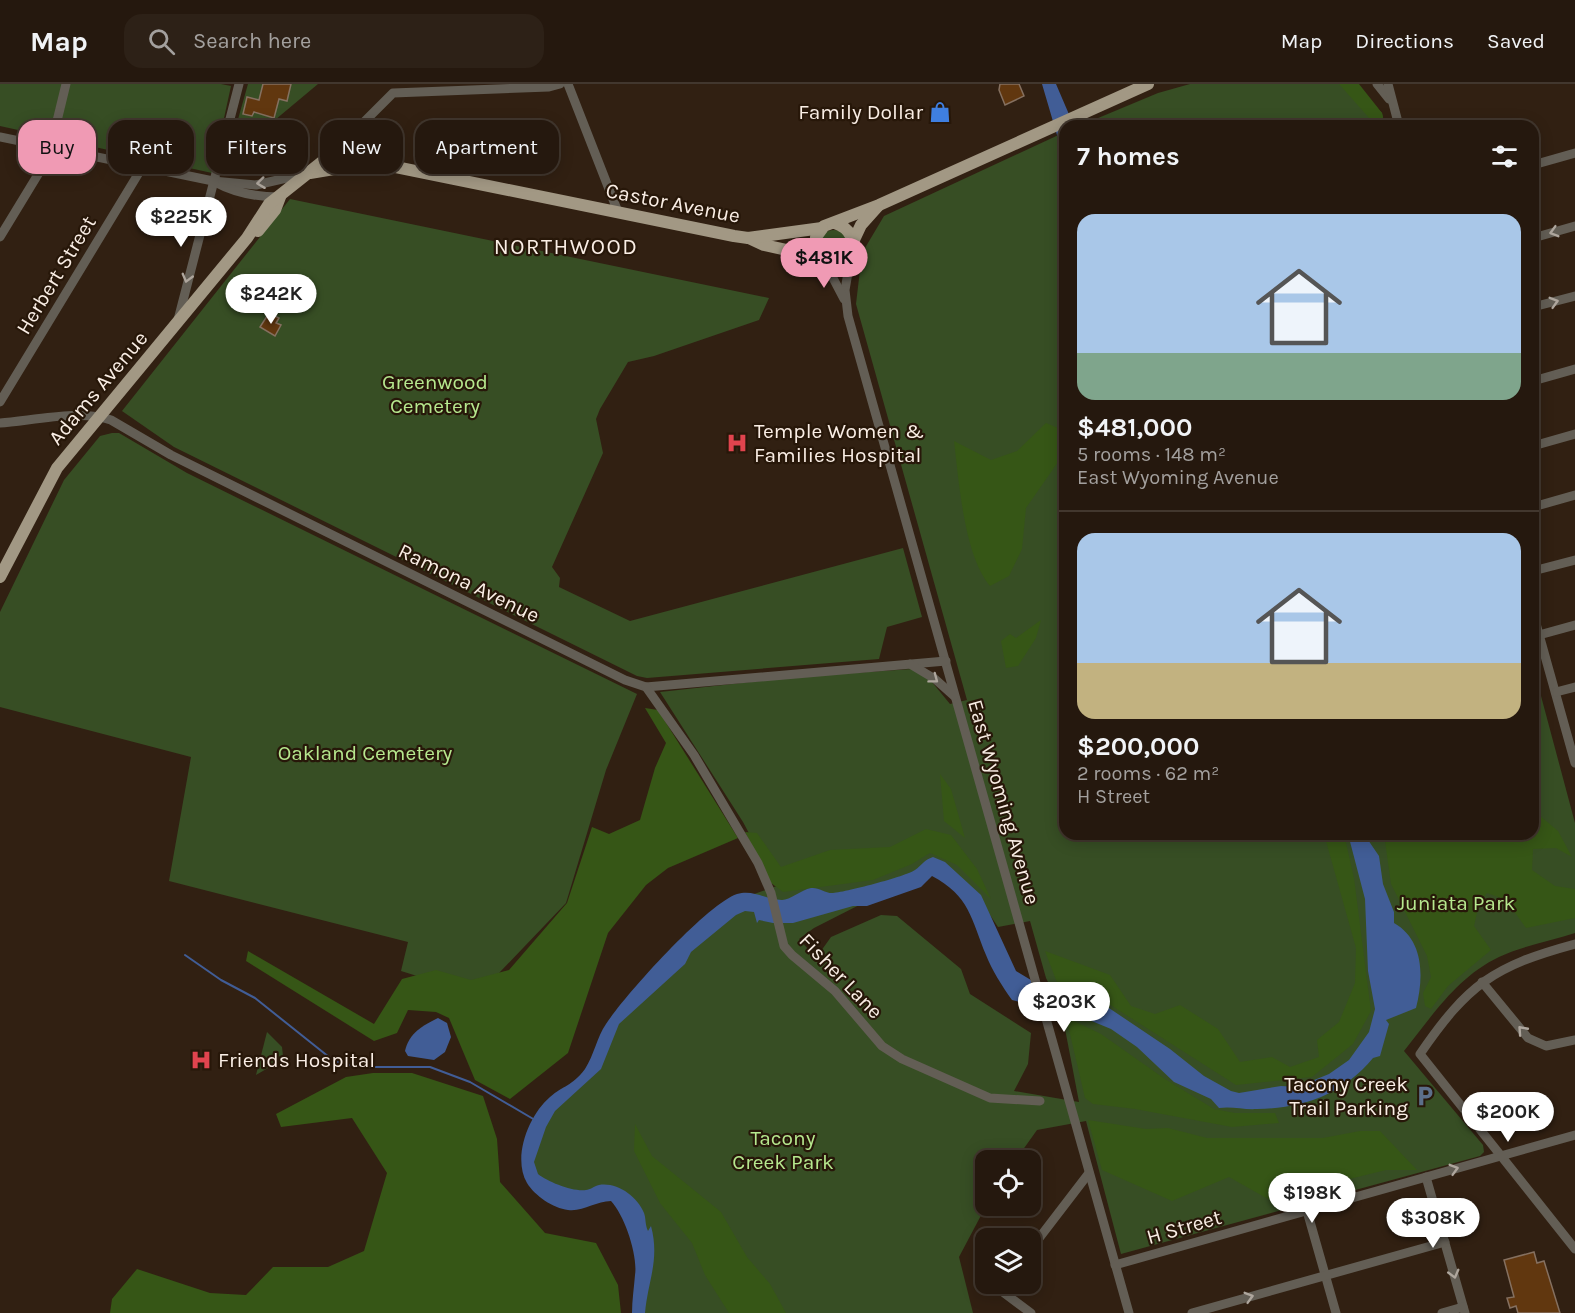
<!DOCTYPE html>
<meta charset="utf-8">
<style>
:root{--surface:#25180e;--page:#2d2117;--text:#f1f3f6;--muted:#a3a09e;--line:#42372e;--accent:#f09ab4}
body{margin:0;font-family:Karla,sans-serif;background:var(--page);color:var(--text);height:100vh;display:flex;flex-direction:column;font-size:22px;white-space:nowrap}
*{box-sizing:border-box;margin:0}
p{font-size:20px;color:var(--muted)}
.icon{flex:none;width:33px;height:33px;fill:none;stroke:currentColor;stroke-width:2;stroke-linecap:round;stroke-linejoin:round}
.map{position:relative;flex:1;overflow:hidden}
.side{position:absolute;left:1059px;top:36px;width:480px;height:720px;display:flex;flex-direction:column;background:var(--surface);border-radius:18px;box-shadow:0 3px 15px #0003,0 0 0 2px var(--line)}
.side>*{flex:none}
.banner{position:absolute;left:18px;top:36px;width:570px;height:54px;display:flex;gap:12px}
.fabs{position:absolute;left:975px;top:1066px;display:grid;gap:12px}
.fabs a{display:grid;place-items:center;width:66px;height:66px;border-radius:12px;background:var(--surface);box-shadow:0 3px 15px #0003,0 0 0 2px var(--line);font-size:30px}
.price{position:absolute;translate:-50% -51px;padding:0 14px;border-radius:21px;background:#fff;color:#222;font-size:20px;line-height:39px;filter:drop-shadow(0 2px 3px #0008)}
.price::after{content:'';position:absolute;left:50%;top:36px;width:18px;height:14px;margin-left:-9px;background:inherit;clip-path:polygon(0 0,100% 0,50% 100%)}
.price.on{background:var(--accent);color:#111}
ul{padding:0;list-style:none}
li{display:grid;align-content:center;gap:12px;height:318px;padding:0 18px}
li+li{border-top:2px solid var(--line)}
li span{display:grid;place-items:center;height:186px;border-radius:18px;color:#555}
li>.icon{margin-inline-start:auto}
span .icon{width:108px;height:108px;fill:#fffc;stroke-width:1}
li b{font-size:26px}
h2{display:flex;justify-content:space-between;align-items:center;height:72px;padding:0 18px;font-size:26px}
.tag{padding:0 21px;border-radius:18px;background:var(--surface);box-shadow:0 3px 15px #0003,0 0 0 2px var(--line);font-size:21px;line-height:54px}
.tag.on{background:var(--accent);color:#111}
header{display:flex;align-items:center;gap:36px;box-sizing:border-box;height:84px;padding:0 30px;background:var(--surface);border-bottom:2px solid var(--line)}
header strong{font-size:28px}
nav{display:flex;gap:33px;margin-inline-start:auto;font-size:21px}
.search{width:420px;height:54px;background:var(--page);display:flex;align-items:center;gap:15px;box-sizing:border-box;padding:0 21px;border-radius:18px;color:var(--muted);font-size:22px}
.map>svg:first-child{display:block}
</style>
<header>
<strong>Map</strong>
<div class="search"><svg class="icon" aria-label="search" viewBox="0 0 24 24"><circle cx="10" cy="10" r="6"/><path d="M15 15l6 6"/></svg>Search here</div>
<nav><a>Map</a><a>Directions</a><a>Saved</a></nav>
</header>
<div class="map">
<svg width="1575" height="1229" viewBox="0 0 1575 1229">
<rect width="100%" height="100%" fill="#312012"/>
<!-- green -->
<g fill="#374e24" fill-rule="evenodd">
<polygon points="0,0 221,0 231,2 212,89 0,42"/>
<polygon points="248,0 318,0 263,46 233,53"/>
<polygon points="1190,0 1355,0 1382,29 1385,42 1079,42 1158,9"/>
<path d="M1065,48V750H1533V582L1575,739V849C1551,857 1522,862 1499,873C1457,893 1432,932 1404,967L1483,1061L1484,1068L1480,1072L1121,1170L1086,1037L1037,1046L1015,1077H986V1122L959,1173L973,1229H639L641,1171L612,1105L550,1114L529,1090L530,1050L583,994L607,944L740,815L777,802L743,738L660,608L795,593L912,585L927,592L950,620L967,616L856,220L862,169L884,132ZM930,785L982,819L998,843L1030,837L1046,894L1061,924L1079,1018L1014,1007L1028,980L1031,949L970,910L961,885L897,832L881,831L831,853L816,874L799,855L814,844Z"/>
<polygon points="290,115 769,214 759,236 654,272 628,278 600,325 596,335 603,369 552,483 560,494 559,503 630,537 903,464 922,533 887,543 879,575 647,594 637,592 174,363 122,327"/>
<circle cx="834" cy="160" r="14"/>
<polygon points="112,349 119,349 187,389 637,610 606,686 566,819 478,911 401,887 408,858 169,797 191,673 0,623 0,528 64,396 100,352"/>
<polygon points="267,948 282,963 283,972 280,977 256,991"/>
</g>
<!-- forest -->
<g fill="#365616">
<polygon points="1339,0 1359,0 1382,29 1385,42 1373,42 1370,35"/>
<path d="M1046,339L1065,347V368L1026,424L1022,465L1009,492L990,502C964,471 959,398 954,357L991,376L1017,367Z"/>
<polygon points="1041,536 1036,554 1018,582 1006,584 1001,557 1010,550 1016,554"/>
<polygon points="645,624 658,626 738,754 668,784 646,801 608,849 568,969 510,1015 475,996 449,934 436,928 408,926 397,949 374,957 246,877 248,867 374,940 402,895 436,886 471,896 509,886 567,819 592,743 609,750 640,736 655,684 666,659"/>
<polygon points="940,690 951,705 965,754 944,737"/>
<polygon points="1533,726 1558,747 1572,773 1556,764 1533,765 1532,786 1555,802 1575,805 1575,834 1526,844 1506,816 1487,809 1479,820 1474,842 1491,866 1448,902 1431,925 1425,922 1423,909 1431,893 1427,872 1391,800 1384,750 1533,750"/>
<polygon points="926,745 951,751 977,785 991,815 957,781 930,769 912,780 873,796 783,808 771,799 745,748 757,749 781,783 830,766 890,763"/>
<polygon points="1324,750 1344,750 1354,794 1371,927 1353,960 1312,993 1236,1001 1101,915 1061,909 1045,867 1110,891 1131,922 1155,930 1180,921 1218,945 1240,978 1272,973 1290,983 1319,973 1317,956 1339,938 1355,899 1356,864"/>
<polygon points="1066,933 1101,950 1165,995 1214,1025 1235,1029 1275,1029 1279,1039 1232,1043 1135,1025 1093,1020 1085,1014"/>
<polygon points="373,989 412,989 483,1012 497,1055 500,1098 545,1149 596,1159 618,1201 621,1229 110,1229 112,1215 137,1185 210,1209 246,1211 273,1183 328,1183 364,1167 387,1089 352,1034 281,1043 276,1030 346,993"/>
<polygon points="1088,1036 1146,1045 1168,1044 1207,1054 1323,1054 1360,1047 1380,1047 1417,1086 1386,1086 1268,1115 1229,1093 1172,1117 1102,1086"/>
<polygon points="635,1040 652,1072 721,1128 747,1173 770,1200 786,1229 729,1229 705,1191 692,1159 660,1119 634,1067"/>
</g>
<!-- water -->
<g fill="#415d96">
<polygon points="1042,0 1056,0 1074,42 1065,42 1065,67 1057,51"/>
<path d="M1348,750H1364L1379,772L1383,800L1394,828V839C1424,856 1424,893 1416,924L1386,936L1389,940L1380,972L1373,974C1343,1010 1305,1024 1257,1025C1244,1026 1232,1022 1219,1024L1211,1015L1174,998L1137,963L1111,945L1082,933L1012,916C1002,902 992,886 986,871C971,835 970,812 932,792L921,803L867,822H853L793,839H773L759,836L757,839L754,828L745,827L736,831L691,868L685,880L619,940L601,985L555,1027L546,1043L534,1078L538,1090C548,1098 573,1108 586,1106C590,1106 594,1102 599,1101C617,1098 637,1112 644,1129C646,1134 645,1141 648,1147L651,1142C660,1176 648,1196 645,1229H632C632,1216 634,1204 635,1191C638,1172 625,1132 611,1117C596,1117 583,1128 568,1126C553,1124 535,1112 527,1099C512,1073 529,1031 550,1013C564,1001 571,1003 585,985C594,971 597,953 606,940C625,911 707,820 737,810C754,805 766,816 782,816C790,816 801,806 811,804C818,803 825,809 832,809C843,809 907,792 915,786C922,781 924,776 933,773L945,778L981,811L1016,887L1059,913L1106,922L1170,965L1204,992L1231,1007L1239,1009L1281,1002L1297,1003L1329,990L1349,976L1369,948L1375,925L1368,887L1365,815Z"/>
<path d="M438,934L447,939L451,953L445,968L434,976L408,972L405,967C409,949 422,942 438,934Z"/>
</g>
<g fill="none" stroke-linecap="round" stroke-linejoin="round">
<!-- stream -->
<polyline stroke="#415d96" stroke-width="2" points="185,871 221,896 255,914 334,977 357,983 430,983 470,998 535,1036"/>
</g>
<!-- building -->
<g fill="#61370f" stroke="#857060" stroke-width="1.5">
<polygon points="263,0 291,0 287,17 279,15 274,34 254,28 252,32 243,30 247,13 259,16"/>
<polygon points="1000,0 1019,0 1024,12 1005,21 999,6"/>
<polygon points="269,229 279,234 276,239 281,241 275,252 260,243"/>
<polygon points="1534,1168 1537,1179 1544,1177 1560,1229 1518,1229 1516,1222 1510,1224 1507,1214 1514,1213 1504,1176"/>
</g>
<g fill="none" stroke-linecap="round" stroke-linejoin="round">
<!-- minor -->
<g stroke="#635e55" stroke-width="9">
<polyline points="568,0 618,128"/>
<polyline points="1377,0 1389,15"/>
<polyline points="1388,0 1399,42"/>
<polyline points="0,53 213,97 256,101 304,90"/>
<polyline points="332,70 393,9 549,3 560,0"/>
<polyline points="1533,81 1575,69"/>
<path d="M215,98C235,109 258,113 280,113"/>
<polyline points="0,153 48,74 66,0"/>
<polyline points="1533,154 1575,142"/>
<polyline points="851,171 845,206 848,232 1129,1229"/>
<polyline points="824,177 844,215"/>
<polyline points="1533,223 1575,212"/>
<polyline points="178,236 239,0"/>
<polyline points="1533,297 1575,285"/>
<polyline points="0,318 143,82"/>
<path d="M0,339C30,337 83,325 111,336L171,371L625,596L646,603L946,577"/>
<polyline points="1533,362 1575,350"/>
<polyline points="1533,423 1575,411"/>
<polyline points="1533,487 1575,476"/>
<polyline points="1533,529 1575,679"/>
<polyline points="1539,551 1575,541"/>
<polyline points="910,580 935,595 954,612"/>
<polyline points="646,603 694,671 758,779 771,809 784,862 792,871 835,907 882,962 902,975 990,1014 1040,1017"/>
<polyline points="1556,608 1575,603"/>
<path d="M1575,860C1494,882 1468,900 1420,970L1575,1165"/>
<polyline points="1482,898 1528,954 1546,962 1575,956"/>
<polyline points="1426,1093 1465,1229"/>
<polyline points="1307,1127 1336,1229"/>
<polyline points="1030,1166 1089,1089"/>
<polyline points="1115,1181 1575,1051"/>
<polyline points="1004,1200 1002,1206 1004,1209 1031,1229"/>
<polyline points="1192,1229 1445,1158"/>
<polyline points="1442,1229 1463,1223"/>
</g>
<!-- major -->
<g stroke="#a29884" stroke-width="12">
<polyline points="310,89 364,80"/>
<path d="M835,139C850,144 856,156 851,171L836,180L824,177L816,167V153L824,142L879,121L1148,0"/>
<polyline points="258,147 275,126 280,113"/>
<polyline points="749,154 764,161 819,173"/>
<polyline points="853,158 861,141 878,122"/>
<polyline points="0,493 57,384 247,154 269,120 332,70 734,152 748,154 822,144"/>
</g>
</g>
<!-- one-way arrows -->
<defs><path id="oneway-chevron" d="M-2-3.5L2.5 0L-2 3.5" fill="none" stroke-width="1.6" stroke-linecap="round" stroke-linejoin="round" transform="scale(1.5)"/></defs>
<g stroke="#aea69d">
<use href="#oneway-chevron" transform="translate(261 99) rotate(173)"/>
<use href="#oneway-chevron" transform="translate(1554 148) rotate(164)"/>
<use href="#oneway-chevron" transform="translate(187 194) rotate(105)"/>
<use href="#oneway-chevron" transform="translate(1554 218) rotate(-16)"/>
<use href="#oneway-chevron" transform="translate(934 595) rotate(37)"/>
<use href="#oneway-chevron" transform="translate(1522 946) rotate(-132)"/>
<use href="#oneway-chevron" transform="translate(1454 1085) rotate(-16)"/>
<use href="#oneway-chevron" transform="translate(1454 1190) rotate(75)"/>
<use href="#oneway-chevron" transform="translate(1249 1213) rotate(-16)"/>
</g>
<!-- icons -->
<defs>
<symbol id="shop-bare" viewBox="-9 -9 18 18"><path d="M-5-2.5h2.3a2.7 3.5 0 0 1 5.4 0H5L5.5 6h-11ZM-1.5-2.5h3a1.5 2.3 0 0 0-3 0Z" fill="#3f7fe0" stroke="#271709" stroke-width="2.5" paint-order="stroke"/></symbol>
<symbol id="hospital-bare" viewBox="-9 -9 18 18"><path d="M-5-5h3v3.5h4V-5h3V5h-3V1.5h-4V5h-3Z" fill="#e0444e" stroke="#271709" stroke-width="2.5" paint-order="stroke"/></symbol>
<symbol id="parking-bare" viewBox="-9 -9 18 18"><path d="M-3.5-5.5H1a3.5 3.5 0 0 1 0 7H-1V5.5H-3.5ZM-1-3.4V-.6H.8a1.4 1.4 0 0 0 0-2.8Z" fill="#5c6f8a" stroke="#271709" stroke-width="2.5" paint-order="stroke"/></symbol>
</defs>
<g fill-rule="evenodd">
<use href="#shop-bare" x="925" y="13" width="30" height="30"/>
<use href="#hospital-bare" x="722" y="344" width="30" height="30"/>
<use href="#hospital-bare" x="186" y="961" width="30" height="30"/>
<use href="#parking-bare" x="1410" y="997" width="30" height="30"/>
</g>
<g text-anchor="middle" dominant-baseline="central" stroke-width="4.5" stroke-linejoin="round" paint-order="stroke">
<!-- poi labels -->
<g font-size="21" fill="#faeee5" stroke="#271709" text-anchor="end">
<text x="923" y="28">Family Dollar</text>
<text x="754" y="347" text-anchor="start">Temple Women &amp;<tspan x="754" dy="24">Families Hospital</tspan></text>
<text x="218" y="976" text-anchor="start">Friends Hospital</text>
<text x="1408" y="1000">Tacony Creek<tspan x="1408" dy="24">Trail Parking</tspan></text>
</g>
<!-- street labels -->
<g font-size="21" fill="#faeee5" stroke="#271709">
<text transform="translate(673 119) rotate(11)">Castor Avenue</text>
<text transform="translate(56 191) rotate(-59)">Herbert Street</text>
<text transform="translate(98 304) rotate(-50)">Adams Avenue</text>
<text transform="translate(469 499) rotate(26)">Ramona Avenue</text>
<text transform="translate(1004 718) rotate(74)">East Wyoming Avenue</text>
<text transform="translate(841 892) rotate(46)">Fisher Lane</text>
<text transform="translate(1184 1143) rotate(-16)">H Street</text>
</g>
<!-- park labels -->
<g font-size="21" fill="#b6e88e" stroke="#271709">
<text x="435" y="298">Greenwood<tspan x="435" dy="24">Cemetery</tspan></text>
<text x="365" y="669">Oakland Cemetery</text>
<text x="1456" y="819">Juniata Park</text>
<text x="783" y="1054">Tacony<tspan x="783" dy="24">Creek Park</tspan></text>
</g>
<!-- neighbourhood labels -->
<g font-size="22" letter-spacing="1.5" fill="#faeee5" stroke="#271709">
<text x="566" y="163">NORTHWOOD</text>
</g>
</g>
</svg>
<div class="fabs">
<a><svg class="icon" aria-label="locate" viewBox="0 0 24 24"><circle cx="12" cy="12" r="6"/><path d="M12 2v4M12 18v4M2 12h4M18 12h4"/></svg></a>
<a><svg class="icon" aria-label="layers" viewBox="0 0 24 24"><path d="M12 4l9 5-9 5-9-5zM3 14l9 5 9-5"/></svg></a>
</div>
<b class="price" style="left:181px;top:164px">$225K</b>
<b class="price on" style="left:824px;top:205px">$481K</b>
<b class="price" style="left:271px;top:241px">$242K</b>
<b class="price" style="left:1064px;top:949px">$203K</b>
<b class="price" style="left:1508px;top:1059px">$200K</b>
<b class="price" style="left:1312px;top:1140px">$198K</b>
<b class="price" style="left:1433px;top:1165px">$308K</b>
<div class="banner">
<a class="tag on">Buy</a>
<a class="tag">Rent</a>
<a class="tag">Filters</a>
<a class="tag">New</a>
<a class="tag">Apartment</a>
</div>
<section class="side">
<h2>7 homes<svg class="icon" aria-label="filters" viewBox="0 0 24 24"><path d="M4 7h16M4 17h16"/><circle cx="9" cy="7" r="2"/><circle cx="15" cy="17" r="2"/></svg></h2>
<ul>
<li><span style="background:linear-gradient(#a9c7e8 75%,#7fa58c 0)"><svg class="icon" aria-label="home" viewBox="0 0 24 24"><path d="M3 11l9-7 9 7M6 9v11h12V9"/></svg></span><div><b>$481,000</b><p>5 rooms · 148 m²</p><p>East Wyoming Avenue</p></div></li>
<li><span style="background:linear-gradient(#a9c7e8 70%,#c2b280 0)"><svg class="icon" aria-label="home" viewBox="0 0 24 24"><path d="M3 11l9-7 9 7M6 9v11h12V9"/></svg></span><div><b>$200,000</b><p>2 rooms · 62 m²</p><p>H Street</p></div></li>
</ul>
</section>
</div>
